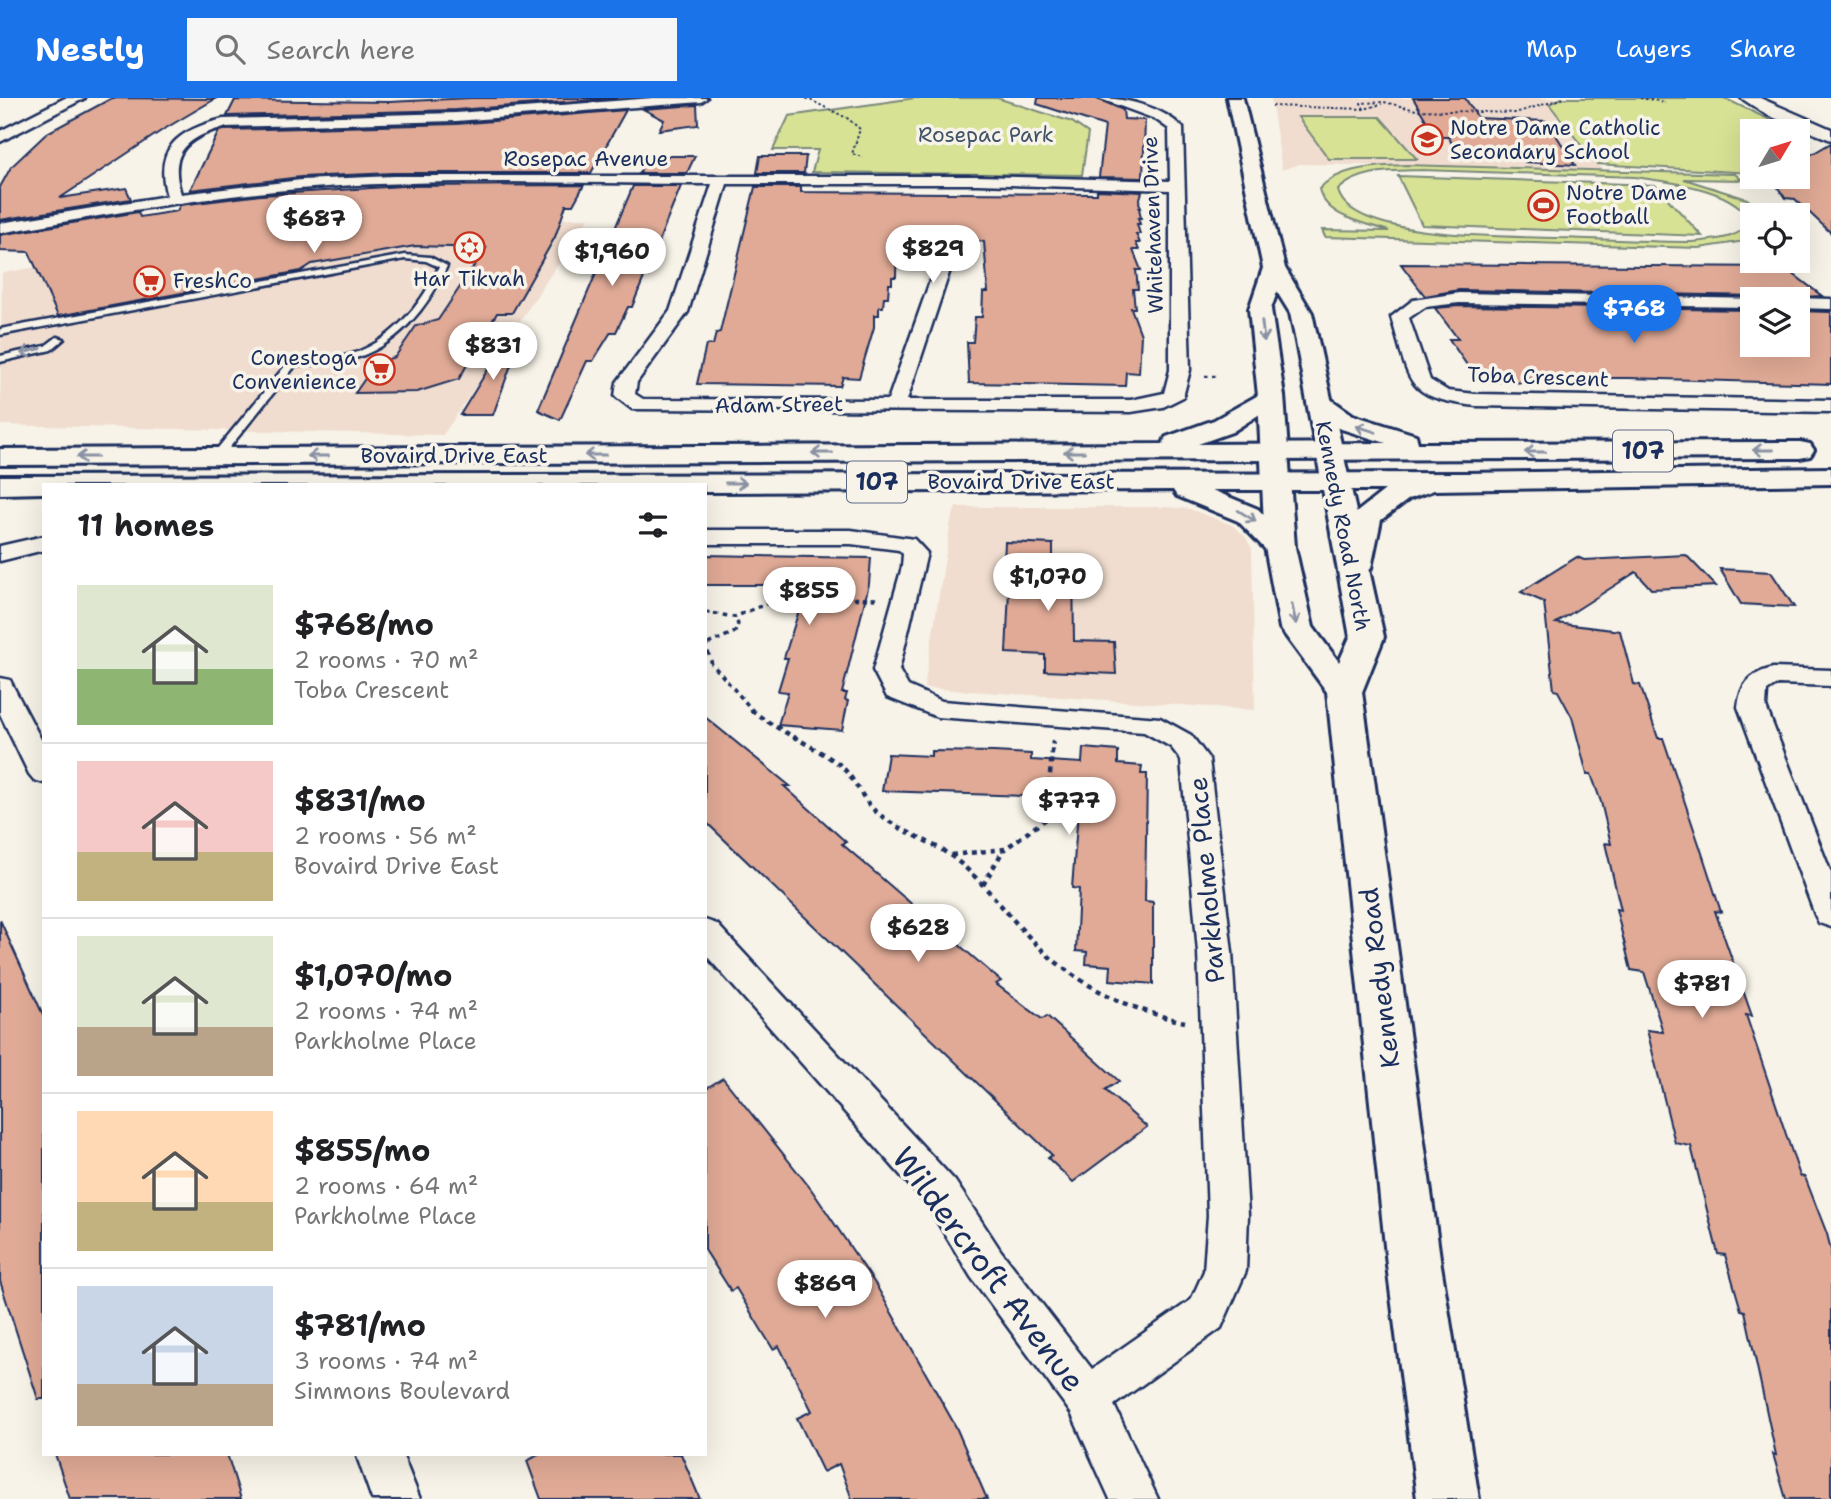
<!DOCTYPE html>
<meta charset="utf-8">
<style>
:root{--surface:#fff;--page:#f6f6f6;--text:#202124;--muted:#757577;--line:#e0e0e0;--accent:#1a73e8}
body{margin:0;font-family:"Shantell Sans",sans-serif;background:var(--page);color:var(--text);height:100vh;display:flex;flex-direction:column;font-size:26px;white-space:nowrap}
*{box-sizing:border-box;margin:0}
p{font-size:23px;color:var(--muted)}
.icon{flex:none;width:38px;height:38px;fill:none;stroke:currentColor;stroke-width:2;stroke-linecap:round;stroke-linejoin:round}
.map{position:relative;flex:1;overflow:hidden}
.drawer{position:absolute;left:42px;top:385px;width:665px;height:973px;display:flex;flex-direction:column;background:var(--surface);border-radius:0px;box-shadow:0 7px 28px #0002}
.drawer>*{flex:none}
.needle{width:46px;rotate:52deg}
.fabs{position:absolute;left:1740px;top:21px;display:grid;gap:14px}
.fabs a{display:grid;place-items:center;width:70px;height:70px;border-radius:0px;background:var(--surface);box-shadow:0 7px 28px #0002;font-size:35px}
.price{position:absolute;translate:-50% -60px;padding:0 16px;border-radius:24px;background:#fff;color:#222;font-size:23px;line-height:46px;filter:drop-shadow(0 2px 4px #0008)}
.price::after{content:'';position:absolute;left:50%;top:42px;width:21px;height:16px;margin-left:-10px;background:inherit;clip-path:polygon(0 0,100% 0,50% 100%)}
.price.on{background:var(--accent);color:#fff}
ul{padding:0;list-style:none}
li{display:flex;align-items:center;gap:21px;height:175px;padding:0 35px}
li+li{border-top:2px solid var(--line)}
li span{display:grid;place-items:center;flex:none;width:196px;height:140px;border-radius:0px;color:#555}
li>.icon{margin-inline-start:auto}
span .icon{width:84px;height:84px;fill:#fffc;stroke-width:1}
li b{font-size:30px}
h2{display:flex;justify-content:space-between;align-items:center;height:84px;padding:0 35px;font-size:30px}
header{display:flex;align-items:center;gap:42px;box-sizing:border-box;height:98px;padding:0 35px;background:var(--accent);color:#fff}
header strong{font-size:33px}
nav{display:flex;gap:38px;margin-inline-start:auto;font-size:24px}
.search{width:490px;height:63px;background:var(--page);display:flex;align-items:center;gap:18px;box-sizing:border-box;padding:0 24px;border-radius:0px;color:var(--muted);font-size:26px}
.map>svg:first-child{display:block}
</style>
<header>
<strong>Nestly</strong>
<div class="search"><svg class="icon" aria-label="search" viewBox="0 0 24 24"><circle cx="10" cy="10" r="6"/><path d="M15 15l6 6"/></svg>Search here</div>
<nav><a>Map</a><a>Layers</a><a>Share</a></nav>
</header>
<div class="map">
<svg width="1831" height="1401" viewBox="0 0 1831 1401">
<rect width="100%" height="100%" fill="#f7f3e8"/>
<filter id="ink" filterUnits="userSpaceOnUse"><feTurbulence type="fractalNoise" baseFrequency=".0143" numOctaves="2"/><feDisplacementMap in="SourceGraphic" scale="14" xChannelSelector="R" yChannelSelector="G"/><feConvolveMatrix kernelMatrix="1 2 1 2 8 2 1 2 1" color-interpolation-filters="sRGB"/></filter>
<g filter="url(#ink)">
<!-- built -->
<g fill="#f0ddcf">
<polygon points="1271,0 1562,0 1549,6 1602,72 1300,66 1282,72"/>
<polygon points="589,120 443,337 0,327 2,175 293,126"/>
<polygon points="956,409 1165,409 1190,411 1232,427 1245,438 1252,451 1255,612 924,590 951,423"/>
</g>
<!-- green -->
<g fill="#d7e295" stroke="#79887a" stroke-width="2" fill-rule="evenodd">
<polygon points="915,0 997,0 1072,24 1088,35 1082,77 812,74 818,52 773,52 789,18"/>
<polygon points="1562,0 1724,0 1793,33 1752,33 1752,75 1596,66 1549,6"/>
<polygon points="1298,19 1380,19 1417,61 1329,61"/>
<path d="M1405,67L1735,76L1742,82L1684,81L1747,101L1767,117H1752V142L1699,150L1325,139L1322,132L1389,133C1365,125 1326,120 1319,91C1340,68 1375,69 1405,67ZM1422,72L1635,79C1669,84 1736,90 1751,124C1737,142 1714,141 1693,144C1648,144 1603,141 1559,140C1515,138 1349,143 1338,92C1359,71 1394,73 1422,72Z"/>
<polygon points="1398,78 1655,87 1702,138 1422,127"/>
</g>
<!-- building -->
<g fill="#e0aa96" stroke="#1b2f5e" stroke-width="2">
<polygon points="112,0 215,1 161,33 60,100 126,90 131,101 0,122 0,89 11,69 47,35"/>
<polygon points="471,0 618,0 456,12 227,18 235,2 389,4"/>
<polygon points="1038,0 1096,0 1123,12 1124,21 1145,22 1143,80 1099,79 1105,28 1037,6"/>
<polygon points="1413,0 1465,0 1478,20 1547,23 1575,67 1525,64 1520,54 1454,51 1449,39 1436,39"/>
<polygon points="697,7 698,27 659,32 664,22 643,11"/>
<polygon points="626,12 591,75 393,75 301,79 190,92 219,33 224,32 456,26"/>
<polygon points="1831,45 1831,135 1795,101 1785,100 1771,79 1797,79 1797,65"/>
<polygon points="647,58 695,58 687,75 639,75"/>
<polygon points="760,58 806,58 804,75 757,75"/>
<polygon points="584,87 573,107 566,107 555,139 512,215 497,215 459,281 417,294 355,295 376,265 395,259 416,228 438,222 486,150 415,148 312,166 301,173 58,218 29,154 0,153 0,137 138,114 140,119 177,113 180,107 261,97 402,88"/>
<polygon points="633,88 681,88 632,209 628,209 616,234 611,234 593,263 587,263 560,322 538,312"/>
<polygon points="755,89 801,89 801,94 1097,96 1097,92 1142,94 1139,104 1141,110 1139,110 1141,120 1138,120 1140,126 1137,126 1140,136 1136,136 1140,145 1136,145 1139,152 1133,152 1141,172 1136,172 1138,191 1133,191 1135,210 1131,210 1141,237 1139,275 1126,274 1125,288 969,285 967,244 973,244 975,219 982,219 983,194 988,194 984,144 956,137 933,137 897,139 896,179 892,179 892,186 889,186 888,199 884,199 883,209 879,209 879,217 874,217 874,229 859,280 843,279 840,288 697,286 706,247 713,247 716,235 720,234"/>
<polygon points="1401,166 1784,169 1822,198 1762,201 1759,198 1459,192 1425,198"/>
<polygon points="1459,208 1752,212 1752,247 1797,247 1797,213 1831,214 1831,286 1629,280 1525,280 1530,285 1478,283 1449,241 1458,241 1435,210"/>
<polygon points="509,237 520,242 493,317 460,317"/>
<polygon points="1005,444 1053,446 1053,468 1073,469 1074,543 1114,544 1116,576 1045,573 1045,557 1006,555 1009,492 1004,492 1003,486"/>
<polygon points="705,457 871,460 869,486 842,595 847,595 845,602 848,603 842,632 778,627 788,594 778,593 788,560 784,560 807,487 705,487"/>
<polygon points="1686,457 1716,488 1651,491 1636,474 1556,525 1620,533 1634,586 1640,587 1658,640 1663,640 1700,749 1721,814 1715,813 1752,918 1746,917 1800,1078 1805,1079 1827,1136 1831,1152 1831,1401 1786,1401 1773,1356 1776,1357 1745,1213 1741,1212 1725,1157 1718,1156 1691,1048 1675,1045 1647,932 1663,934 1644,874 1631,872 1616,811 1621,812 1605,745 1611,746 1601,704 1591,676 1587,676 1572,619 1558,593 1554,592 1544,504 1521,494 1577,459 1584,462"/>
<polygon points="1720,471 1771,474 1794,509 1741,506"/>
<polygon points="705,619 790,688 784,688 846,744 842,746 1001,883 996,886 1042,921 1047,918 1119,983 1105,992 1147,1029 1073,1084 1048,1060 1052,1057 705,723"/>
<polygon points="1083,650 1118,653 1118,666 1142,668 1141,676 1147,676 1145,803 1153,804 1153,886 1110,882 1111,868 1086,866 1087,854 1076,853 1079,791 1072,790 1079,700 882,693 888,656 931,658 931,653 994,654 1031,656 1031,662 1082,665"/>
<polygon points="0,822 44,919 44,1301 38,1301 0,1183"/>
<polygon points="723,980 811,1091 876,1187 956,1329 987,1401 852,1401 839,1366 823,1374 797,1320 812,1313 779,1248 773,1251 736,1190 731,1193 705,1152 705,991"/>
<polygon points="55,1356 227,1356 241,1401 70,1401"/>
<polygon points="540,1356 681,1356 700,1401 541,1401 527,1363"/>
</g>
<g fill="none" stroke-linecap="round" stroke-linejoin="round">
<defs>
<g id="service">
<path d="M405,157L430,159L447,168C428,210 396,250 349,262C332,267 313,266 296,267L221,360L217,361L212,358L213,356L290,262C308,259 327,262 345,258C389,247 421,208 439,169L426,163L405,161L0,237V231Z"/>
<polygon points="57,239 64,241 51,252 0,264 0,258 45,248"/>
</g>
<g id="minor">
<path d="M653,0H707L701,4L456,23L224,29C186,40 168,55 181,96L301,82L393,78H977L1170,83L1169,31L1155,21L1098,0C1126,0 1163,9 1183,30L1190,272L1183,299L1163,309L1131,314L632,311L615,298L617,284L670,213L712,86C575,86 436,79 299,91C198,99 99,118 0,135V125L167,98C153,49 179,32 223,21L456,15ZM727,86H977L1170,92V272L1164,295L1131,302H907L951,169L942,154L936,152L928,157L935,169L888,302L643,301L635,296L637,284L688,214Z"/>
<path d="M1459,195L1759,201H1752V209L1459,205L1425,209L1409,220L1430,282L1448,293L1476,296L1831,302V314L1476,308C1402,299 1411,284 1391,219L1413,202Z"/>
<polygon points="1797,200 1831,201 1831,211 1797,210 1797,201 1791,201"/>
<polygon points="705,432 851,432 914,441 927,455 899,572 908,588 942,603 1160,620 1191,637 1209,661 1232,854 1248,1117 1246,1173 1221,1230 1114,1307 1158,1401 1110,1401 1071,1315 971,1179 927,1107 705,856 705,822 717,826 955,1083 1001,1153 1092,1271 1191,1202 1204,1173 1208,1117 1198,854 1181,662 1171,649 1144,634 937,619 887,599 873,572 902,469 903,456 899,452 851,446 705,446"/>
<polygon points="44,438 44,452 0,463 0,448"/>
<path d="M1773,570L1831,572V588L1778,586L1767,593L1766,609L1831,775V829L1819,825L1815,817L1738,609C1741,586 1749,576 1773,570Z"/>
<polygon points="0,580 10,582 13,588 44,647 44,685 34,682 29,676 0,616"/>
<polygon points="356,1356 402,1356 420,1401 372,1401"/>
</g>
<g id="tertiary">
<polygon points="65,0 85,0 0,44 0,33"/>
<polygon points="1741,0 1760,0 1831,31 1831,42 1767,17"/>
</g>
<path id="secondary" d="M1227,0H1243L1285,170L1312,215L1384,539L1362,594L1441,1167L1479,1401H1417L1387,1167L1327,594L1280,530L1265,449L1258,298L1249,211L1263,170ZM1277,194L1290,215L1296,244L1350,539L1339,564L1313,529L1295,449L1284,298L1271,211Z"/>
<g id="primary">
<polygon points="1271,290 1280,293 1284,298 1280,303 1232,334 1198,346 1386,345 1335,329 1307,305 1311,300 1329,300 1353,317 1416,337 1418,345 1800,344 1810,346 1814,352 1810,358 1800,360 0,367 0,351 1163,346 1166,339 1214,322"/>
<polygon points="1831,370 1831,386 1434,392 1409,401 1381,422 1371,470 1366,477 1355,479 1344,477 1339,470 1352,418 1385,392 1212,392 1258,411 1295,449 1291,455 1280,458 1269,455 1238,423 1177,398 1173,392 705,394 705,387 44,387 44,395 0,396 0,378 1465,375"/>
</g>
</defs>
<!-- service casing -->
<use href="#service" stroke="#1b2f5e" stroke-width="5"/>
<!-- minor casing -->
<use href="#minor" stroke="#1b2f5e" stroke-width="5"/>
<!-- tertiary casing -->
<use href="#tertiary" stroke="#1b2f5e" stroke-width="5"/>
<!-- secondary casing -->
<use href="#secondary" stroke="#1b2f5e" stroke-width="6"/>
<!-- primary casing -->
<use href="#primary" stroke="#1b2f5e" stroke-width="6"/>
<!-- path-far3 -->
<g stroke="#1b2f5e" stroke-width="2" stroke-dasharray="2.5 2.5" stroke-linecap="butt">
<polyline points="806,0 847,20 860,31 852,56 863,59"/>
<polyline points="1640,0 1665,4"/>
<polyline points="1272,8 1364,11 1382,6"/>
<polyline points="1364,11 1361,5 1384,4 1416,12 1515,15 1565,0"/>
</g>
<!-- path-far2 -->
<polyline stroke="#1b2f5e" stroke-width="2.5" stroke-dasharray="3.5 3.5" stroke-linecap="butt" points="1205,278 1218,278"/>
<!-- path-far1 -->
<g stroke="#1b2f5e" stroke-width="3.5" stroke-dasharray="4.5 4.5" stroke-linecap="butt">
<polyline points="705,514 734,519 783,499 878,501"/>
<polyline points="705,545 712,566 754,614"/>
<polyline points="708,546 735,534 738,526 734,519"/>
</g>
<!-- path -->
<g stroke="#1b2f5e" stroke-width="4.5" stroke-dasharray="5 5" stroke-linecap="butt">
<path d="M751,612C777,632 806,644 833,662C852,673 860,698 873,711C897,733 926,740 951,758C984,782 1007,818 1036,846C1077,887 1129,912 1185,924"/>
<polyline points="951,757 1005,751 1046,721 1053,643"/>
<polyline points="983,787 1004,751"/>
</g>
<!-- service -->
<use href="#service" fill="#f7f3e8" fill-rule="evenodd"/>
<!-- minor -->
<use href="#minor" fill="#f7f3e8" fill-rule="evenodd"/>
<!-- tertiary -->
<use href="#tertiary" fill="#f7f3e8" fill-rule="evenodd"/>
<!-- secondary -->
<use href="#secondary" fill="#f7f3e8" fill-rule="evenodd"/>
<!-- primary -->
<use href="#primary" fill="#f7f3e8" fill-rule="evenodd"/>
</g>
<!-- one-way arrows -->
<defs><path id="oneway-shaft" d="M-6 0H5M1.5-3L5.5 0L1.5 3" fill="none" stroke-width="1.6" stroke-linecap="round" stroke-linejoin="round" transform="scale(1.75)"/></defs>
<g stroke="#8991a3">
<use href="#oneway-shaft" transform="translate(1263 233) rotate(83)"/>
<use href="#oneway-shaft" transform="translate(31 253) rotate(167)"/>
<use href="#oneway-shaft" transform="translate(1366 331) rotate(-162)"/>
<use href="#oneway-shaft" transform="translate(1763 352) rotate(180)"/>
<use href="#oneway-shaft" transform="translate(1074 354) rotate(180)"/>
<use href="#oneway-shaft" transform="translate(1535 354) rotate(180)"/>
<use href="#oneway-shaft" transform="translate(822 355) rotate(180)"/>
<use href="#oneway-shaft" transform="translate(595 357) rotate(180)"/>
<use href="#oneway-shaft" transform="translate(318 358) rotate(180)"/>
<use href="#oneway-shaft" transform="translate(87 359) rotate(180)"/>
<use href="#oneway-shaft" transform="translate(736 385)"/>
<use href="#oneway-shaft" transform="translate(1247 418) rotate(32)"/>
<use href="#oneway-shaft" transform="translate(1294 516) rotate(78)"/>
</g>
</g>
<!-- icons -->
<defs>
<symbol id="school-ring" viewBox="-11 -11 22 22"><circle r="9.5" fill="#f7f3e8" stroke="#c8321e" stroke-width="1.5"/><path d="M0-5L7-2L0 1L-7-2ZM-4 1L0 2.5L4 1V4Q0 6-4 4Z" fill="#c8321e"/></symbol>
<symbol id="stadium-ring" viewBox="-11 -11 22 22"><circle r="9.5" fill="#f7f3e8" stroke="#c8321e" stroke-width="1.5"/><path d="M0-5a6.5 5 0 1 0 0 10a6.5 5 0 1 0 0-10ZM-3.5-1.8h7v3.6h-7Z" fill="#c8321e"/></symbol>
<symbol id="synagogue-ring" viewBox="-11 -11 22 22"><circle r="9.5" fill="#f7f3e8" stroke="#c8321e" stroke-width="1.5"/><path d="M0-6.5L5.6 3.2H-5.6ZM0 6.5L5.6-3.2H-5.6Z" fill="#c8321e"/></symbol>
<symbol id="supermarket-ring" viewBox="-11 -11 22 22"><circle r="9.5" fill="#f7f3e8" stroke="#c8321e" stroke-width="1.5"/><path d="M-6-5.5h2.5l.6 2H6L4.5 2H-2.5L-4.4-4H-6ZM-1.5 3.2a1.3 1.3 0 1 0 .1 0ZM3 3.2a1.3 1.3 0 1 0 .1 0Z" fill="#c8321e"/></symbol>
</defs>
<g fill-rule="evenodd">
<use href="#school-ring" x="1410" y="24" width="35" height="35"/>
<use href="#stadium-ring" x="1526" y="90" width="35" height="35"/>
<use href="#synagogue-ring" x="452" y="132" width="35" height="35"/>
<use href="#supermarket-ring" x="132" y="166" width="35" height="35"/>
<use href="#supermarket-ring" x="362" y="254" width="35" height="35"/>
</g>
<g text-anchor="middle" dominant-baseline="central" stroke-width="7" stroke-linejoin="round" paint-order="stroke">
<!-- far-poi labels -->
<g font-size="21" fill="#1b2f5e" stroke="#f7f3e8" text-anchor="start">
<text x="1450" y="30">Notre Dame Catholic<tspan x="1450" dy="24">Secondary School</tspan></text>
<text x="1566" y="95">Notre Dame<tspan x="1566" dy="24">Football</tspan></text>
<text x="469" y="181" text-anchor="middle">Har Tikvah</text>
<text x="173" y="183">FreshCo</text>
<text x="357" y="260" text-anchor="end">Conestoga<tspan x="357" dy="24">Convenience</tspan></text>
</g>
<!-- far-park labels -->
<g font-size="21" fill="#415369" stroke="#f7f3e8">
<text x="986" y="37">Rosepac Park</text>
</g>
<!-- far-street labels -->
<g font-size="21" fill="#1b2f5e" stroke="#f7f3e8">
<text x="586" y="61">Rosepac Avenue</text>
<text transform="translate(1153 127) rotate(-92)">Whitehaven Drive</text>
<text transform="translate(1538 279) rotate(2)">Toba Crescent</text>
<text transform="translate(779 307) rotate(-1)">Adam Street</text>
<text x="454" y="358">Bovaird Drive East</text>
<text x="1021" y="384">Bovaird Drive East</text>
<text transform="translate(1343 428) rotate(79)">Kennedy Road North</text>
</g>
<!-- shield labels -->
<g fill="#f7f3e8" stroke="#5d6a87" stroke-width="2">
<rect x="1613" y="332.5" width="60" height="41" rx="5"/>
<rect x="847" y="363.5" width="60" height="41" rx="5"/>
</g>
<g font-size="24" font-weight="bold" fill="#1b2f5e">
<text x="1643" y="353">107</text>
<text x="877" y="384">107</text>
</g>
<!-- street labels -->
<g font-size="26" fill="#1b2f5e" stroke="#f7f3e8">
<text transform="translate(1206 782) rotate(-95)">Parkholme Place</text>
<text transform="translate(1379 880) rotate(-97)">Kennedy Road</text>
</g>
<!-- near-street labels -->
<g font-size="32" fill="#1b2f5e" stroke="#f7f3e8">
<text transform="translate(989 1171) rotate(53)">Wildercroft Avenue</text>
</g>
</g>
</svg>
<div class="fabs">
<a><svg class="needle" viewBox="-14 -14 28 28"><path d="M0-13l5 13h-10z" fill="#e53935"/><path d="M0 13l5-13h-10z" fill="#757577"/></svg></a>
<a><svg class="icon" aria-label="locate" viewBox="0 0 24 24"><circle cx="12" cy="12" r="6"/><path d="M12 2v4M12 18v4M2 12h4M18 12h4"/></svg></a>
<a><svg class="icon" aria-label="layers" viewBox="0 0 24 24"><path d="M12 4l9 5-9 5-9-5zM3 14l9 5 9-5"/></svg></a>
</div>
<b class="price" style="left:314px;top:157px">$687</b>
<b class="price" style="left:933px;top:187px">$829</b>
<b class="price" style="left:612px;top:190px">$1,960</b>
<b class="price on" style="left:1634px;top:247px">$768</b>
<b class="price" style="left:493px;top:284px">$831</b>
<b class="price" style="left:1048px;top:515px">$1,070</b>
<b class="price" style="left:809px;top:529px">$855</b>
<b class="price" style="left:1069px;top:739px">$777</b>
<b class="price" style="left:918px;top:866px">$628</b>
<b class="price" style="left:1702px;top:922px">$781</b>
<b class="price" style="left:825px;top:1222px">$869</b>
<section class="drawer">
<h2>11 homes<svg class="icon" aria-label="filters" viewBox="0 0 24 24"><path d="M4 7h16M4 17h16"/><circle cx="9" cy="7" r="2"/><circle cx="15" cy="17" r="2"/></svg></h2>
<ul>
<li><span style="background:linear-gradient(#dfe7d0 60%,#8fb573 0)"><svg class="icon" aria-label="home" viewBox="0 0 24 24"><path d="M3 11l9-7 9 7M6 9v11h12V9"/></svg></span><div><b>$768/mo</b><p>2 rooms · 70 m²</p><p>Toba Crescent</p></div></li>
<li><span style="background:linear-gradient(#f6c9c9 65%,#c2b280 0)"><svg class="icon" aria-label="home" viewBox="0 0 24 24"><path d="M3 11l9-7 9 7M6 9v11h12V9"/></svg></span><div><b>$831/mo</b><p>2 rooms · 56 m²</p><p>Bovaird Drive East</p></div></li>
<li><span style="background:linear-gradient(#dfe7d0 65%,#b9a48a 0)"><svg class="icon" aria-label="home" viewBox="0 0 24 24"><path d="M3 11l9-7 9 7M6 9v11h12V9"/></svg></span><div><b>$1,070/mo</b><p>2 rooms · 74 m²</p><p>Parkholme Place</p></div></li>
<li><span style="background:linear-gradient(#ffd9b3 65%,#c2b280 0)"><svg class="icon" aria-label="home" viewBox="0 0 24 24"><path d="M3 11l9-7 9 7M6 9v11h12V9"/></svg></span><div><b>$855/mo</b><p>2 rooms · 64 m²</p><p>Parkholme Place</p></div></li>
<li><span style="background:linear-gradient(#c9d6e8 70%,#b9a48a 0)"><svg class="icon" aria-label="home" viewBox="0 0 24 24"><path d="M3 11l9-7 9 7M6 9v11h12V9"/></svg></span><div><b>$781/mo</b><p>3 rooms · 74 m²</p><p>Simmons Boulevard</p></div></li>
</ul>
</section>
</div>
